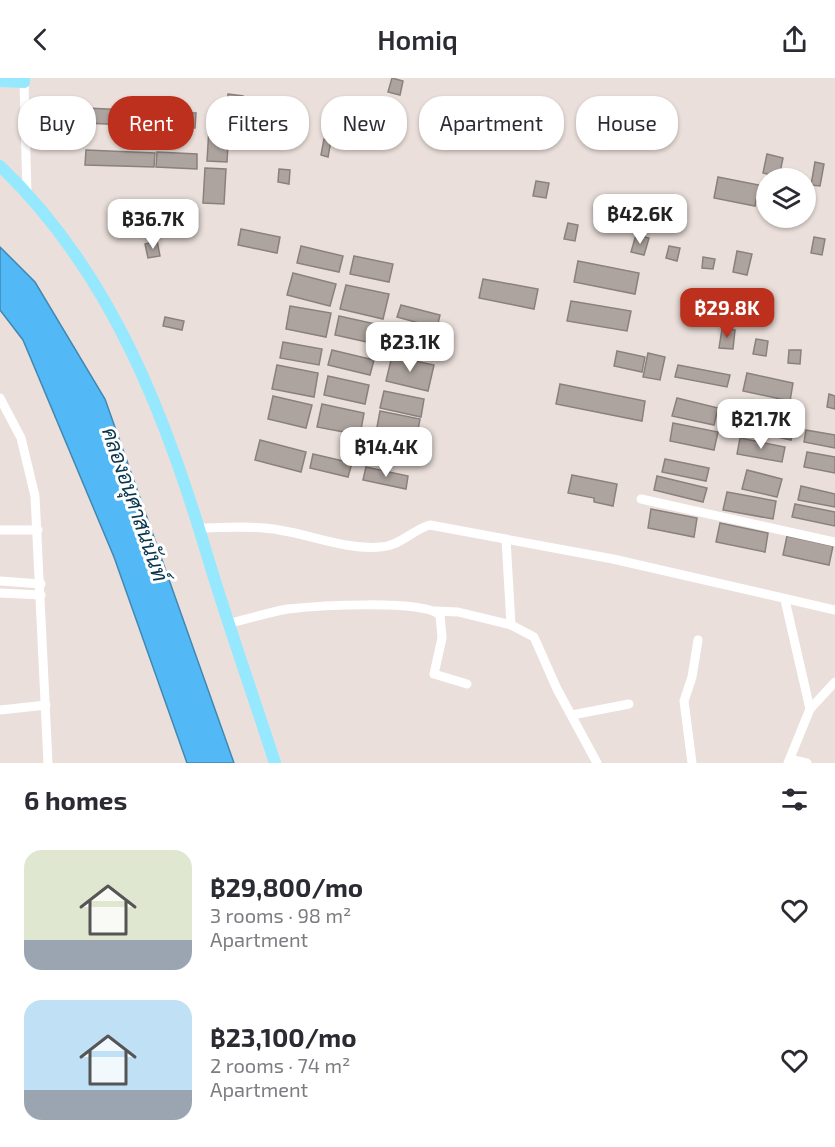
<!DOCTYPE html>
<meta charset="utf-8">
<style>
:root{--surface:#fff;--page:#f2f2f3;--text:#2b2b33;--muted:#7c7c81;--accent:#bd301e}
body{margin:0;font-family:"Exo 2",Sarabun,sans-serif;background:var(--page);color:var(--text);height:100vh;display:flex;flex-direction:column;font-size:22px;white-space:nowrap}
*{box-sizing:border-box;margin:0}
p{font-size:20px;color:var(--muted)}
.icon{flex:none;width:33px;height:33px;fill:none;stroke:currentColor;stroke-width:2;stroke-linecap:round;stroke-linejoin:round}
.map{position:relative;height:685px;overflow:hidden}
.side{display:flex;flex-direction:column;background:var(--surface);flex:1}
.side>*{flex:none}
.banner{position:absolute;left:18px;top:18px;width:800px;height:54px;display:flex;gap:12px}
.controls{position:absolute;left:756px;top:90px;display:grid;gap:12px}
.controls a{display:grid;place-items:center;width:60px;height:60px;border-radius:50%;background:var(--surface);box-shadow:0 2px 4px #0004;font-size:30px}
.price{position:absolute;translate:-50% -51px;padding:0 14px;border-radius:12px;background:#fff;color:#222;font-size:20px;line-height:39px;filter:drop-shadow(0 2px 3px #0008)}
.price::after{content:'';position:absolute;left:50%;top:36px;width:18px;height:14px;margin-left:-9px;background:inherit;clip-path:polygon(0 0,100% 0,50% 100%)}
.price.active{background:var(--accent);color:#fff}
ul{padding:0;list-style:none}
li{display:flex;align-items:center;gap:18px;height:150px;padding:0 24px}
li span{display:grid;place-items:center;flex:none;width:168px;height:120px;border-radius:18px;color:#555}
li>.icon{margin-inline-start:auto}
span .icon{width:72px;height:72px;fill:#fffc;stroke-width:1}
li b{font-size:26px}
h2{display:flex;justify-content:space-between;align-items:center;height:72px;padding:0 24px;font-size:26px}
.pill{padding:0 21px;border-radius:24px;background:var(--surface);box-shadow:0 2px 4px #0004;font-size:21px;line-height:54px}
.pill.active{background:var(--accent);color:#fff}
header{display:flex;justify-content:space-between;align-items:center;height:78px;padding:0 24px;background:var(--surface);font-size:27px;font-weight:600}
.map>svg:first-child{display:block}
</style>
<header><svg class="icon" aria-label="back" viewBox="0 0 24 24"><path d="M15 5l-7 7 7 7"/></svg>Homiq<svg class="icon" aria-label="share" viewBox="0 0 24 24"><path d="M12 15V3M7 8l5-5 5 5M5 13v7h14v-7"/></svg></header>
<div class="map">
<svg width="835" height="685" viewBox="0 0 835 685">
<rect width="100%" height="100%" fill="#eadfda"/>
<!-- water -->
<polygon fill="#52b9f6" stroke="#4188b2" stroke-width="1.5" points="0,169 35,204 105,321 234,685 187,685 114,479 23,262 0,232"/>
<!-- building -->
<g fill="#aea49f" stroke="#8a807c" stroke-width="1.5">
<polygon points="392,0 403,3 400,17 388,14"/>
<polygon points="228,16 243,18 240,47 226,46"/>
<polygon points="85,30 196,35 195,50 85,45"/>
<polygon points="209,50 229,51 227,84 207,83"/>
<polygon points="324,61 331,63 328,79 321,77"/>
<polygon points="86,72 155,75 154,89 85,87"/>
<polygon points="157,74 197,76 197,91 156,89"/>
<polygon points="767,76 783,80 779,99 763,95"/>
<polygon points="815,84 824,86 820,108 811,107"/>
<polygon points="205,90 226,91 224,126 203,125"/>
<polygon points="279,91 290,92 289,106 278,104"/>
<polygon points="718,99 759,107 755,128 714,120"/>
<polygon points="536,103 549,105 546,120 533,118"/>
<polygon points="642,127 653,128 651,142 640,140"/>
<polygon points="568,145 578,147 575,163 564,161"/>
<polygon points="241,151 280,159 277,175 238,167"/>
<polygon points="636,157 649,160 644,177 631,174"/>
<polygon points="814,159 825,161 822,177 811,175"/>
<polygon points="157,163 160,178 148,180 145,166"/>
<polygon points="301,168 343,178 339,194 297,185"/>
<polygon points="669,168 680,170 677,183 666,180"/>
<polygon points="737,173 752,176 747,197 733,194"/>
<polygon points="354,178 393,186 389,204 350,196"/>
<polygon points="703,179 715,181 713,191 702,190"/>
<polygon points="578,183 639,195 635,216 574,204"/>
<polygon points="293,195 336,206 330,228 287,217"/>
<polygon points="483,201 538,211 534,231 479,220"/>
<polygon points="346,207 389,216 383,241 340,231"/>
<polygon points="571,223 631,233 627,253 567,243"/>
<polygon points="401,227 440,237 437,250 397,239"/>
<polygon points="290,228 331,235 326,259 286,251"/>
<polygon points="339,238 380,247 376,266 335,257"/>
<polygon points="165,239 184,243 182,252 163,248"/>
<polygon points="722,251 735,252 733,271 719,270"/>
<polygon points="395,252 436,261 432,278 391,269"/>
<polygon points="756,261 768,263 766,278 753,276"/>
<polygon points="283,264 322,271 319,287 280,280"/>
<polygon points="332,272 374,282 370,297 328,287"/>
<polygon points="789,272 801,272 800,286 788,285"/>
<polygon points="617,273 645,279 642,294 614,288"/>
<polygon points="648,275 665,279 660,302 643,299"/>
<polygon points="392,278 434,287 428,313 386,303"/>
<polygon points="277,287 318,295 314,319 272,311"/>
<polygon points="678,287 730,297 727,309 675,299"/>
<polygon points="747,295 793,305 790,323 743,313"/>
<polygon points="328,298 369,307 365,326 324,317"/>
<polygon points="560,306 645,323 642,343 556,326"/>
<polygon points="384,313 424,321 421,339 380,330"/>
<polygon points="829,316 835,318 835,331 827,329"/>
<polygon points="273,318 312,327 306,350 268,341"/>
<polygon points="677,320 718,330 714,347 672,338"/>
<polygon points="322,326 364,335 360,357 317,349"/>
<polygon points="741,332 795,343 791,362 737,350"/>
<polygon points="380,333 420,341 415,368 375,360"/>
<polygon points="673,345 718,354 714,372 670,363"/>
<polygon points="806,352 835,357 835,370 804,364"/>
<polygon points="740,360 785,369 782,384 737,376"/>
<polygon points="260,362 306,374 301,394 255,382"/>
<polygon points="807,374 835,379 835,395 804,389"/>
<polygon points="313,376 352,385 348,399 310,390"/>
<polygon points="665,381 709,390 706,403 662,394"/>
<polygon points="366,389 408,398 406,411 363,402"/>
<polygon points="747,392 782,401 777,419 742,411"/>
<polygon points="572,397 617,406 613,428 594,424 594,420 568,415"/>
<polygon points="657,398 707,410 703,424 654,412"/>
<polygon points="801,408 835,416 835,429 798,422"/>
<polygon points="727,414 776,423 773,441 723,432"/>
<polygon points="795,426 835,434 835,448 792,439"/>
<polygon points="651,431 697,440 694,459 648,450"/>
<polygon points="720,445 768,455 765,474 716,464"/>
<polygon points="787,458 833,468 829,487 783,477"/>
</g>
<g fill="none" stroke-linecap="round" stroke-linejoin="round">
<!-- minor -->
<g stroke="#fff" stroke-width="9">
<polyline points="24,4 27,116"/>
<polyline points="0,320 21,360 35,418 48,685"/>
<polyline points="641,421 835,464"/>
<path d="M200,450C225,450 254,447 279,452C312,457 347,472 380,469C400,468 412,452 430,447L613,481L835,532"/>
<polyline points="0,452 38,452"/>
<polyline points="506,461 511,547 534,559 557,611 597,685"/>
<polyline points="0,503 41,506"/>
<polyline points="0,515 41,517"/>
<polyline points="785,522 810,631 788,685"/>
<polyline points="435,533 458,534 511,547"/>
<path d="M229,545C249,541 269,534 288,531C315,528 421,521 440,537L442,560L434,596L467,606"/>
<polyline points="810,631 835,604"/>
<polyline points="0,632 46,627"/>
<polyline points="572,637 629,626"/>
<polyline points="791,681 807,685"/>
<polyline points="692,685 684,623 692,599 698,562"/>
</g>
<!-- major -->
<g stroke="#95e8fd" stroke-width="12">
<polyline points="0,3 24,4 24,0"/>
<path d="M0,88C114,197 167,342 211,490C231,555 254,620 275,685"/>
</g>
</g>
<g text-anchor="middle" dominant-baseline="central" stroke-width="6" stroke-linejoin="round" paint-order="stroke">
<!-- water labels -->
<g font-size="21" font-style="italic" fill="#08354e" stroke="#fff">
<text transform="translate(136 426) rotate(71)">คลองอนุศาสนนันท์</text>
</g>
</g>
</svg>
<div class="controls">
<a><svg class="icon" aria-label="layers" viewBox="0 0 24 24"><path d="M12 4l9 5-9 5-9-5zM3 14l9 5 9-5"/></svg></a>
</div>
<b class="price" style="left:640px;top:167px">฿42.6K</b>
<b class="price" style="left:153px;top:172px">฿36.7K</b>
<b class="price active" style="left:727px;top:261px">฿29.8K</b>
<b class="price" style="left:410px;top:295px">฿23.1K</b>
<b class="price" style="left:761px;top:372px">฿21.7K</b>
<b class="price" style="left:386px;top:400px">฿14.4K</b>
<div class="banner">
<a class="pill">Buy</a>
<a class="pill active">Rent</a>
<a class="pill">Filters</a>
<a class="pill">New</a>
<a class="pill">Apartment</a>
<a class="pill">House</a>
</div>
</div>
<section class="side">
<h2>6 homes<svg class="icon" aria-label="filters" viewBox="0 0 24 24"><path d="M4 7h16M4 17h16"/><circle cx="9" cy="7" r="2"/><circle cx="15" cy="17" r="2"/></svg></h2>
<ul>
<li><span style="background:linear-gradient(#dfe7d0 75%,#9aa5b1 0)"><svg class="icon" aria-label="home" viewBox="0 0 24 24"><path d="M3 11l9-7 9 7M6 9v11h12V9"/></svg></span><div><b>฿29,800/mo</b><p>3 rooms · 98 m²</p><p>Apartment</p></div><svg class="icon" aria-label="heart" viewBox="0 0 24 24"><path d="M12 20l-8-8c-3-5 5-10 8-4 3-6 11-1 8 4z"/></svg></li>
<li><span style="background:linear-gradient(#bfe0f5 75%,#9aa5b1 0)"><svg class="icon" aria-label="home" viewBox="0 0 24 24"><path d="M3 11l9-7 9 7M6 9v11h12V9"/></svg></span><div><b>฿23,100/mo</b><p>2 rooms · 74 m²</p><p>Apartment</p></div><svg class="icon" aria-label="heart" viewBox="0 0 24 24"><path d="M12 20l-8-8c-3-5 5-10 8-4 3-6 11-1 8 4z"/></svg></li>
</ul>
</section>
